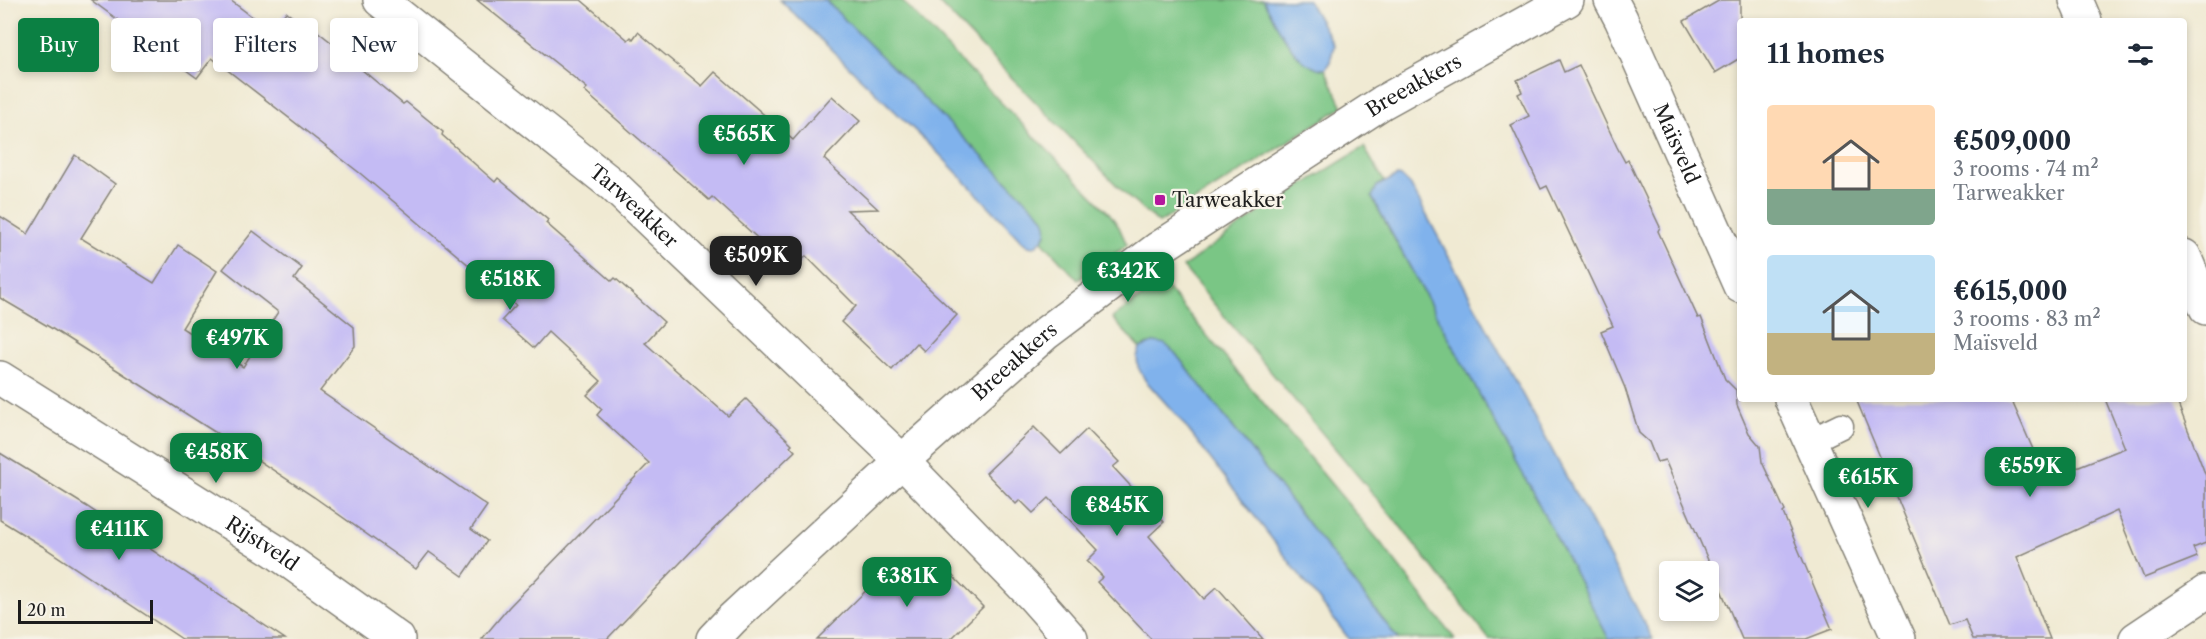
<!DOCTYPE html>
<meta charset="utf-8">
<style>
:root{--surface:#fff;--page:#f2f2f3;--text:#1f2937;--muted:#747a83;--accent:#0b8043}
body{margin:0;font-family:"Libre Caslon Text",serif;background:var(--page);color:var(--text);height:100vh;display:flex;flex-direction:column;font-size:22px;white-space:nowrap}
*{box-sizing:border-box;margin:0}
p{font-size:20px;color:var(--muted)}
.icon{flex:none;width:33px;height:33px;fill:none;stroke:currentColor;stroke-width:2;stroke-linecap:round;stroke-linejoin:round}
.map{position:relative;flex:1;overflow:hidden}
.panel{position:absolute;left:1737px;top:18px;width:450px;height:384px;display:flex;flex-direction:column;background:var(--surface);border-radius:6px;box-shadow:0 3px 9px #0003}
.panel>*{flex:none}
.hud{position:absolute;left:18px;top:18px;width:570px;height:54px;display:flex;gap:12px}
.buttons{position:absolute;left:1659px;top:561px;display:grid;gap:12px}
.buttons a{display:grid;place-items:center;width:60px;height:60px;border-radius:6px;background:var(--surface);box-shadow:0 3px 9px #0003;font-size:30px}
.scale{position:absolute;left:18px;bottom:15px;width:135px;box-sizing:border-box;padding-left:6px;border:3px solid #1c1c1c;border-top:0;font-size:16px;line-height:21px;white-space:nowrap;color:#1c1c1c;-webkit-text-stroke:4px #f7f3e8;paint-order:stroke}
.price{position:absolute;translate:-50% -51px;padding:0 14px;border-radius:12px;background:var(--accent);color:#fff;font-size:20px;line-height:39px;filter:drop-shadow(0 2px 3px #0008)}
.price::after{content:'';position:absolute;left:50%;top:36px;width:18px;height:14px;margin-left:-9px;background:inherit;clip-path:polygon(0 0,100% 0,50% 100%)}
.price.current{background:#222;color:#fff}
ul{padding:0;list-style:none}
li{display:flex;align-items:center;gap:18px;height:150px;padding:0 30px}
li span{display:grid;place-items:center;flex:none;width:168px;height:120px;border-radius:6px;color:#555}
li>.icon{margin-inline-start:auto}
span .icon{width:72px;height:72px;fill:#fffc;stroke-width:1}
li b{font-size:26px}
h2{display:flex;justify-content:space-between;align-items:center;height:72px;padding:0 30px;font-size:26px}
.chip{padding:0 21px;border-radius:6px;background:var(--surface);box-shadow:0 3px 9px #0003;font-size:21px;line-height:54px}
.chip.current{background:var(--accent);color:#fff}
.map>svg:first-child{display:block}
</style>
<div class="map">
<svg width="2206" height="639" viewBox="0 0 2206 639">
<rect width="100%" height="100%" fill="#f7f3e8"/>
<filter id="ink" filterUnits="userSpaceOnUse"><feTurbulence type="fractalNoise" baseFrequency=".0167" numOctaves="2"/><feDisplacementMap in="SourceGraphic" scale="12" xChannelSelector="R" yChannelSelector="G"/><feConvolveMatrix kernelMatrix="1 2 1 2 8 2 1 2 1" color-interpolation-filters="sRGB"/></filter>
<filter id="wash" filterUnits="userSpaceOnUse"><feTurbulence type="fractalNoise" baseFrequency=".008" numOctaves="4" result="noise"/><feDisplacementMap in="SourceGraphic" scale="24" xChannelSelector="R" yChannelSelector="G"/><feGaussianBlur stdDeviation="1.35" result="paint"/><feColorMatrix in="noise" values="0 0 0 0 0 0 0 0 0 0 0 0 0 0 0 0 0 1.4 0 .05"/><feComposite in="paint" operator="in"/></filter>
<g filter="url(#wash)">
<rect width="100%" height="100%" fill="#f0ead3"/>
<!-- green -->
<g fill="#7ac685" stroke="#4b7150" stroke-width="1.5">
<polygon points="825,0 901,0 1110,214 1119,227 1127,245 1078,280 1042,241 1046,234 1043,217"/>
<path d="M936,0H1263C1277,22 1295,70 1325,69L1343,107L1159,223L1129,198Z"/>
<polygon points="1364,147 1384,181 1377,186 1372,198 1530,487 1609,639 1489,639 1400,526 1183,267 1264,209"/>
<polygon points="1162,282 1380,542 1455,639 1398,639 1175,353 1148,344 1140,348 1112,318"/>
</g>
<!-- water -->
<g fill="#80b2ec" stroke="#4e6784" stroke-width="1.5">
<path d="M780,0H825L1043,217C1050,230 1046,238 1034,247L1028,246L1023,242L939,154Z"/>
<path d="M1263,0H1308L1334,45L1330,62L1325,69C1295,70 1277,23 1263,0Z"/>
<polygon points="1397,176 1402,177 1411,186 1653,639 1609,639 1530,487 1372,197 1377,186"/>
<polygon points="1155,342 1165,344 1175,353 1398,639 1349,639 1179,418 1145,380 1138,367 1137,357 1140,348"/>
</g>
<g id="blocks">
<!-- building -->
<g fill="#c4bbf4">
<polygon points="91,0 230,0 271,31 286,12 297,20 299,17 350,57 349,59 403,104 406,102 443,132 442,135 495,182 498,178 548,220 546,223 612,281 615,278 664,322 645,343 728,416 746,399 792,444 790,446 795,451 705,537 607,639 482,639 509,607 649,463 597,415 602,409 587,395 601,381 548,332 534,348 502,320 516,305 361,174 212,58 197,78"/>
<polygon points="477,0 581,0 628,40 631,37 633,39 638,32 702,86 715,72 793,140 832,96 860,121 824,159 878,209 847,210 957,315 924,351 916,343 892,370 841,322 856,306 806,256 793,270 712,197 709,200 584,91 587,88"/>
<polygon points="1720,0 1740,0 1740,58 1715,73 1684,21"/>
<polygon points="1559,60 1564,72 1579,65 1617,147 1625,162 1628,160 1660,227 1658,231 1698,318 1701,317 1725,379 1736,390 1737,405 1749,433 1760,446 1762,462 1785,511 1783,513 1832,629 1806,639 1742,639 1665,460 1657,462 1649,442 1639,433 1625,388 1601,331 1613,326 1547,186 1541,189 1511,125 1529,116 1518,94 1522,92 1517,80"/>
<polygon points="75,155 115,184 81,238 154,283 178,245 217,271 182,328 243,367 278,312 223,269 253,231 302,268 294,279 354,327 355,346 320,391 487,506 471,529 487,541 463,576 429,552 416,569 314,497 232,443 51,328 0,298 0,216 28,234"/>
<polygon points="1856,399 2011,399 2046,479 2125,448 2105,399 2176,399 2206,476 2206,543 2193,548 2197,557 2144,578 2117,511 2017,557 2050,639 1973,639 1965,620 1950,625"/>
<polygon points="1034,427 1061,454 1087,429 1119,462 1113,467 1164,522 1149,536 1204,599 1217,587 1263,639 1151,639 1097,582 1103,577 1087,561 1098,550 1049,498 1033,513 1020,500 1016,504 986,473"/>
<polygon points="0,453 86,506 285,639 182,639 42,546 0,520"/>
<polygon points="896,561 902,567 906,562 927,580 942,565 983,607 951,639 817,639"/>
</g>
</g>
</g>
<g filter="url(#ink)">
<use href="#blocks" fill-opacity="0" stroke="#868378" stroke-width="1.5"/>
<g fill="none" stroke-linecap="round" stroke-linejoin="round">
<defs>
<polyline id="lane" points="1810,441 1841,426"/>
<g id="street">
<path id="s1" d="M380,0L614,186L902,461L1033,596L1071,639"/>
<path id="s2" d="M1611,0L1621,19L1740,286"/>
<polyline points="2076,0 2085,21"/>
<polyline points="2184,256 2206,308"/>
<path id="s3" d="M0,378L275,551L398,639"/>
<polyline points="1791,399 1899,639"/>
<path id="s4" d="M713,639L732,619L902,461L1046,333L1159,248L1383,102L1567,0"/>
<polyline points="2136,639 2206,592"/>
</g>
</defs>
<!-- lane casing -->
<use href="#lane" stroke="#868378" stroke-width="27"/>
<!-- street casing -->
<use href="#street" stroke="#868378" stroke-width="36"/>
<!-- lane -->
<use href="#lane" stroke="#fff" stroke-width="24"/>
<!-- street -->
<use href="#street" stroke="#fff" stroke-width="33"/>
</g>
</g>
<!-- markers -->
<rect fill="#b5179e" stroke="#f7f3e8" stroke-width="2" x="1154" y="194" width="12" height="12" rx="3"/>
<g text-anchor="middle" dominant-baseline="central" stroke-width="4.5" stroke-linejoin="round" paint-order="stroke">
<!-- street labels -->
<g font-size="20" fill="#1c1c1c" stroke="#f7f3e8">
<text stroke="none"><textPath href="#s4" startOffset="896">Breeakkers</textPath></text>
<text stroke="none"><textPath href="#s2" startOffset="158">Maïsveld</textPath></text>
<text stroke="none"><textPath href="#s1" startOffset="327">Tarweakker</textPath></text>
<text stroke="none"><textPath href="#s4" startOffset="410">Breeakkers</textPath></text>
<text stroke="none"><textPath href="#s3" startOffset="310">Rijstveld</textPath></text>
</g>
<!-- poi labels -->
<g font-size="20" fill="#1c1c1c" stroke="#f7f3e8" text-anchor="start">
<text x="1172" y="200">Tarweakker</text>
</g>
</g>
</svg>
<div class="buttons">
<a><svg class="icon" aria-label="layers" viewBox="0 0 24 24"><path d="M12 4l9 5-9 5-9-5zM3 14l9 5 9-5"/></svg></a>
</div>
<div class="scale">20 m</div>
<b class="price" style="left:744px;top:166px">€565K</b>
<b class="price current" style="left:756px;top:287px">€509K</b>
<b class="price" style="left:1128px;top:303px">€342K</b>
<b class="price" style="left:510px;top:311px">€518K</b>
<b class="price" style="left:237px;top:370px">€497K</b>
<b class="price" style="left:216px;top:484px">€458K</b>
<b class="price" style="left:2030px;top:498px">€559K</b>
<b class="price" style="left:1868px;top:509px">€615K</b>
<b class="price" style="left:1117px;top:537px">€845K</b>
<b class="price" style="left:119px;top:561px">€411K</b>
<b class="price" style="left:907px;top:608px">€381K</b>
<div class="hud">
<a class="chip current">Buy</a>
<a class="chip">Rent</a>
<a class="chip">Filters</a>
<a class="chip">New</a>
</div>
<section class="panel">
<h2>11 homes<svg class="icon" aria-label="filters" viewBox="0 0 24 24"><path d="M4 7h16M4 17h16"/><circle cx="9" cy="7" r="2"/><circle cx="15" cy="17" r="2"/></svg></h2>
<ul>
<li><span style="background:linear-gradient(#ffd9b3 70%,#7fa58c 0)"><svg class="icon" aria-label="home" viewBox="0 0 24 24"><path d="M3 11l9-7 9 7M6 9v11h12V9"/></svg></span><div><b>€509,000</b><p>3 rooms · 74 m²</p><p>Tarweakker</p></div></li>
<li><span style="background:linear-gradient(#bfe0f5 65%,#c2b280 0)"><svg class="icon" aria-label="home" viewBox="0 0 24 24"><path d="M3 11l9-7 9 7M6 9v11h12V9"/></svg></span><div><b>€615,000</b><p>3 rooms · 83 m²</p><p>Maïsveld</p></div></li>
</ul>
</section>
</div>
